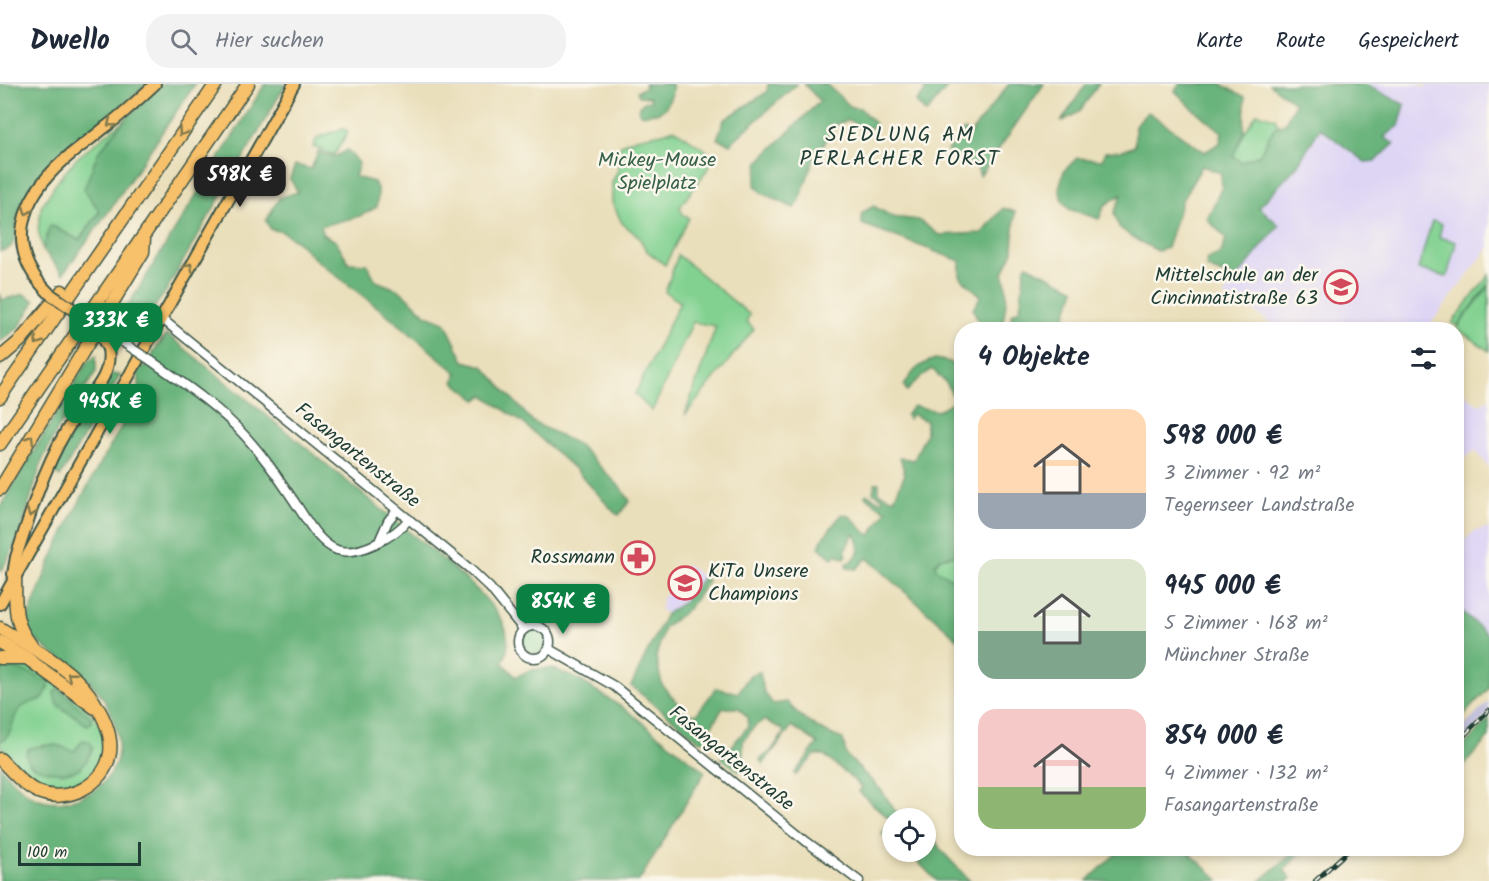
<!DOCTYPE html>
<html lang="de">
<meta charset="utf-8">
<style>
:root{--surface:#fff;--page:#f2f2f3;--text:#1f2937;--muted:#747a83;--line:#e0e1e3;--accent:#0b8043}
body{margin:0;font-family:Kalam,sans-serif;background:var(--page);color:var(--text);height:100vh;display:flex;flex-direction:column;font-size:22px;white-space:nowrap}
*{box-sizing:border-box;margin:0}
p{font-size:20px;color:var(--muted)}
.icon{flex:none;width:33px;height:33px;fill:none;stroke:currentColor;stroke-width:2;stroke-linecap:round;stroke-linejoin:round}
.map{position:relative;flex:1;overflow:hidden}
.side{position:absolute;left:954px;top:238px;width:510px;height:534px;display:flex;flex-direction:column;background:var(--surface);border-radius:24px;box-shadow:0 3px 9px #0003}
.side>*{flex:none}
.fabs{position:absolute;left:882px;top:724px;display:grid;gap:12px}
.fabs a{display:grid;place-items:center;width:54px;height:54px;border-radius:50%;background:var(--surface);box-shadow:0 3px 9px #0003;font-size:30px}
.scale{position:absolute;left:18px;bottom:15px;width:123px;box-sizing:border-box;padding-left:6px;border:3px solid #1f3d34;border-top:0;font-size:16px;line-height:21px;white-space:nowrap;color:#1f3d34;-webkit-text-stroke:4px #fbf7ec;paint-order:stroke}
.price{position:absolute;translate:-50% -51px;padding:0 14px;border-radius:12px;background:var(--accent);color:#fff;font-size:20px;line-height:39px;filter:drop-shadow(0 2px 3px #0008)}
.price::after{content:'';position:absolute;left:50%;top:36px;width:18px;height:14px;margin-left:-9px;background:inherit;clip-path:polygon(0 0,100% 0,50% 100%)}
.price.selected{background:#222;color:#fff}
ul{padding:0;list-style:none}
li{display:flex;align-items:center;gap:18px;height:150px;padding:0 24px}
li span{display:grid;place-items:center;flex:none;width:168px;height:120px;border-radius:18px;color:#555}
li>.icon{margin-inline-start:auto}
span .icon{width:72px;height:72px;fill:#fffc;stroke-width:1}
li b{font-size:26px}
h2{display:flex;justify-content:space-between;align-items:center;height:72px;padding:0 24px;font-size:26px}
header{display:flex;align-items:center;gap:36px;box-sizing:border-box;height:84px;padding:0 30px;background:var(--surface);border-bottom:2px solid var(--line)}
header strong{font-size:28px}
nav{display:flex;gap:33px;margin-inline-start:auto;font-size:21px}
.search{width:420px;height:54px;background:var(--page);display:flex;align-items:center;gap:15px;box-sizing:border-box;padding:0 21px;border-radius:24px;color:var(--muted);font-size:22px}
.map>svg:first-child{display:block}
</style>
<header>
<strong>Dwello</strong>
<div class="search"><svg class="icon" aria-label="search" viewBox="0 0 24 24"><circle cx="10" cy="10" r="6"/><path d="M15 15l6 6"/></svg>Hier suchen</div>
<nav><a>Karte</a><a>Route</a><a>Gespeichert</a></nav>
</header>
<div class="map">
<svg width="1489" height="797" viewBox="0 0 1489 797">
<rect width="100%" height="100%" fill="#fbf7ec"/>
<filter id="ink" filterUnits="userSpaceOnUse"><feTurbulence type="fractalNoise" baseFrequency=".0167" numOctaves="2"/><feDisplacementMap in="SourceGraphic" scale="12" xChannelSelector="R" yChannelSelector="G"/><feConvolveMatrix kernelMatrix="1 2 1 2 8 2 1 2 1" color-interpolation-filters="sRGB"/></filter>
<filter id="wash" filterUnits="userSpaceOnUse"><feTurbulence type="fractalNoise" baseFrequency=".008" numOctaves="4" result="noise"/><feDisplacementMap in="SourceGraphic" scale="24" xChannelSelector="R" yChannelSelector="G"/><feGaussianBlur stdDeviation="1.35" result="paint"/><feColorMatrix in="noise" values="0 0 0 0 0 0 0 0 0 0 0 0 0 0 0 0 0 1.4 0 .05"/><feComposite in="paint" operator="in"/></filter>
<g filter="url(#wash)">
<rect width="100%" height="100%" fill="#eadfbb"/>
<!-- built -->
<g fill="#ded5f5">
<polygon points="1365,0 1418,0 1425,4 1428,0 1489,0 1489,163 1426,246 1281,246 1245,221 1223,212 1279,141 1259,124 1297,82 1320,44 1365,78 1393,59 1383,53 1405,21"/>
<polygon points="1457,304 1479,321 1489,315 1489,383 1475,366 1458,380 1457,378"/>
<polygon points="1489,444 1489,552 1457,523 1457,463 1475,447"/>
<polygon points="686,480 703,493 684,518 666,530 660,525 663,518 661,516"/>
</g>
<!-- industrial -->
<polygon fill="#c3c1db" points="1489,617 1489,629 1457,663 1457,650"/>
<!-- green -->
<g fill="#82d191" stroke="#508762" stroke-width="1.5">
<polygon points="1257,29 1275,34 1278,42 1274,44 1259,71 1241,79 1233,72 1244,49"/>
<polygon points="125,35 98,69 100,127 79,156 51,141 43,166 38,146 41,123 57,98 76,75"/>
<polygon points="341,45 345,45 348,48 334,71 313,63 317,54"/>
<path d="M674,45L707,67L711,73L709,83L680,123L683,131L689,134L665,181L647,167L638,152L622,139L612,118V98L618,86V64C634,49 656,54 674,45Z"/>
<polygon points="1432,137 1442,140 1439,153 1456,158 1447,193 1418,185"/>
<polygon points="678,171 750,231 746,237 754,245 685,331 716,242 693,238 652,327 635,310 680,218 665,208"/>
<polygon points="1489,191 1489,200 1457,242 1452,239"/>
<polygon points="1489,202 1489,267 1457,244"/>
<polygon points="961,470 961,516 959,510 959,500 936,485 935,481 940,474"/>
<circle cx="535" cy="557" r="12"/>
<path d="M0,577C24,576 39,588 58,602C74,614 96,627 102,648C112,687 69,718 36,697C23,689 10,672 0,661Z"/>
</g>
<!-- forest -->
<g fill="#69b37b" stroke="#447858" stroke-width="1.5">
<path d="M0,0H146C123,23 96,41 71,61C56,74 43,90 31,106C25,114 19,125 17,135C15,148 18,166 0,167Z"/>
<polygon points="162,0 195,0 111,124 63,190 43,166 50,141 79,156 100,128 84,105 98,69 125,35"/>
<polygon points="265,0 286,0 164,210 137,246 121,233"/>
<path d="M644,0H672C674,8 668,25 659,28C654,30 648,29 643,31L639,28L640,22L644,18L651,17L650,13L639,12L637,7L646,3Z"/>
<polygon points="768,0 797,0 730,60 717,55 724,36 767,8"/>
<polygon points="804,0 826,0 851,23 860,24 875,40 873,44 858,42 849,36 837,40 813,77 799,118 794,124 762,109 755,101 759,77 820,17"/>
<polygon points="926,0 950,0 926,29 916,18 924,9"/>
<polygon points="1009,0 1044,0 980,92 977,83 948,67 964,46 970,50"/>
<polygon points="1086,0 1099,0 1079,28 1061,38"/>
<polygon points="1179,0 1221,0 1245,13 1244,49 1233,72 1241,78 1259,71 1274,44 1285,39 1295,19 1269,0 1365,0 1405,21 1399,42 1384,53 1394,60 1376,77 1365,78 1320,44 1297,82 1259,123 1279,141 1236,195 1207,184 1206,176 1221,169 1226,154 1207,135 1222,103 1221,89 1202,82 1182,116 1167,164 1158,167 1133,154 1119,143 1114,129 1122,110 1105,121 1099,135 1069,125 1062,116 1059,104 1064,87 1077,74 1102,76 1105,68 1121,67 1135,62 1135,41 1148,28 1205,68 1220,59 1222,48 1192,24 1175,7"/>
<polygon points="347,66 359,79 355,93 374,98 378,107 377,123 360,132 321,142 322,150 336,157 349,179 367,180 376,197 399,206 427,231 445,238 464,277 483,282 533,338 579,361 621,404 630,417 619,431 615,429 577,387 523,339 483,311 477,316 454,298 457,289 394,236 315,175 297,157 281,147 271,146 266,137 279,114 298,108 290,95 295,81 311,85 318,68 335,73"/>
<path d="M873,122L893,133L919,136L939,151L982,149L1003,124L1015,128L1013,167L1003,189C1010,209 1005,226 1001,246C982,246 980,241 973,225L981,212L960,193V177L862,140V129Z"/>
<polygon points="1027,181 1075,205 1060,246 1019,246 1011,239 1012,230 1020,225 1025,182"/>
<polygon points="0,209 2,216 24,210 35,217 20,242 0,258"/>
<path d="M167,250C244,313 321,375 397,438C428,464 481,502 501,535C508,546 511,567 502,578L516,593L530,586L551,584L578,595L628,627L705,688L639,797H0V683C10,693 21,707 34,713C66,728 114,706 118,669C120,650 114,634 105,617C91,592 62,579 41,560C38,558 33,554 31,551C29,548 28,542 28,538C28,529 35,517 38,508C64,439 103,375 140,310L138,288L143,281L146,283L154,269L153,268Z"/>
<polygon points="96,271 96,288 58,344 42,377 18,456 0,489 0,423 88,277"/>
<path d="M935,275L950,278L961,293V470L940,474L935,481L936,485L959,500L961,558L867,474L856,485L847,484L846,480C860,474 862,463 855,450L852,452L845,467L847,471L845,474L841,473L838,470L832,474L819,463L823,454L842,430C846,431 850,432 852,434C859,440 861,448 871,451L886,427L865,412L867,410L881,418L883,415L873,408L875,399H879V409L894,415L905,390L900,374L914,376L926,349V337L912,330L909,335L906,332L913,322L938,327L954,317L948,301L932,285L915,298L907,307L904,302C913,286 918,281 935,275Z"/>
<polygon points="111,290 120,291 60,393 52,387 73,340"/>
<path d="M703,493L708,497L689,524L664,544L656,573L662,601L686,629L696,631L716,604L738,609L750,591L760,588L764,608L773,620L787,618C800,634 823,649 843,655L846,671L882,707L896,728L912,735H892V753L890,756L882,750L892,737L859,708L862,703L824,671H815L796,691L794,690L818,659L792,642L763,680L760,676L771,667L784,649L782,645L764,636L755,642L743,657V676L740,688L721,674L748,643L747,633L739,624H723L709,646L711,655L700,657L631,602L666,530L684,518Z"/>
<polygon points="1457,523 1489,552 1489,604 1457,638"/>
<path d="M3,585C22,584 35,590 50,600L43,615C36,617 26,619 20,625C10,635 16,649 0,658V595Z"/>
<path d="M58,605L91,633V639L87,641C81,638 77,633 71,630C60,623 55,622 54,608Z"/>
<polygon points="1489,635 1489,653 1457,689 1457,669"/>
<path d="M83,656L90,658L93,664C89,673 85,682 76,686C66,691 37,688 29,679C27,677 27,673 26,670L29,664C38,662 51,659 60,662C65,664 68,666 74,667Z"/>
<polygon points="926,741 940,765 970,797 937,797 914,774 914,768 926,768"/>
<polygon points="1121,765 1185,765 1220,797 1087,797"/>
<polygon points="1298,765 1304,765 1284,786 1291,794 1288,797 1260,797"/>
</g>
</g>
<g filter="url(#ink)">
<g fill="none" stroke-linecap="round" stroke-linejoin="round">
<defs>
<g id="minor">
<polyline points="161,234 470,485 490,504 523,545"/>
<path d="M150,276C183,299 219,323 246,353C266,375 282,399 298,423C308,438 319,459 337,466C358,473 396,452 409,435"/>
<polyline points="380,455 388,437 397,426"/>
<circle cx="534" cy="558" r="16"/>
<polyline points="549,565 614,602 807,758 859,797"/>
</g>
<g id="major">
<path d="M50,210C3,165 20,115 64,76C76,65 90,56 103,45C122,31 138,16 155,0"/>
<path d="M13,490L16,473C32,425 46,375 75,333C89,312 113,292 108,265"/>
<polyline points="0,520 294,0"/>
</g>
<g id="highway">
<polyline points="0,274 20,257 62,207"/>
<polyline points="0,313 216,0"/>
<polyline points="0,360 248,0"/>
<polyline points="0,405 143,168 144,155"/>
<path d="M15,492C16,520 12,537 31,561"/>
<path d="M0,544C28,562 69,582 89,610C101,627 113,648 110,669C105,701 67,720 38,708C23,701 11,686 0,675"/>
<polyline points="0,558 28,575 95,624"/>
<polyline points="0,574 24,574"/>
</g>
</defs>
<!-- minor casing -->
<use href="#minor" stroke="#3d5548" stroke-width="11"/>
<!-- major casing -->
<use href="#major" stroke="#3d5548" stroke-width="14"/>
<!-- highway casing -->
<use href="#highway" stroke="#3d5548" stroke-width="15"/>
<!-- minor -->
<use href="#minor" stroke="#fff" stroke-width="8"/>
<!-- major -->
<use href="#major" stroke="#f7c06b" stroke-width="10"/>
<!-- highway -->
<use href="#highway" stroke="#f7c06b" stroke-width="12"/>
<defs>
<g id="rail">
<polyline points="1456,660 1489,626"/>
<polyline points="1315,797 1350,765"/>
</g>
</defs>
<!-- rail casing -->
<use href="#rail" stroke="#1f3d34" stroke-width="4.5"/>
<!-- rail -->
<use href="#rail" stroke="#fbf7ec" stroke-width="2" stroke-dasharray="7" stroke-linecap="butt"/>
<defs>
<polyline id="minor-bridge" points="96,241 150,276"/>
<polyline id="major-bridge" points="50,210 96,241 108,265"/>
</defs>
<!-- minor-bridge casing -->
<use href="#minor-bridge" stroke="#3d5548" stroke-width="11" stroke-linecap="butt"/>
<!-- major-bridge casing -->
<use href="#major-bridge" stroke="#3d5548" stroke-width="14" stroke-linecap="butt"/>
<!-- minor-bridge -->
<use href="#minor-bridge" stroke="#fff" stroke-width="8"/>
<!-- major-bridge -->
<use href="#major-bridge" stroke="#f7c06b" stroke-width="10"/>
</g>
<!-- one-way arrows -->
<defs><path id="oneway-chevron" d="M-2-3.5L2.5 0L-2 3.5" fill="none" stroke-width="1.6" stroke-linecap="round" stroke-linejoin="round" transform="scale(1.5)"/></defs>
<g stroke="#80784d">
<use href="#oneway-chevron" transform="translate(111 39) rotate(141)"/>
<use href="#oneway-chevron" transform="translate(182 48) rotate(125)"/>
<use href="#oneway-chevron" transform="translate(27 127) rotate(111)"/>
<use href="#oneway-chevron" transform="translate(189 183) rotate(-61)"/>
<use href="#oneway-chevron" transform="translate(38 257) rotate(124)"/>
<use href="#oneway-chevron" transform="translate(30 355) rotate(-59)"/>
<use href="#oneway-chevron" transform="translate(31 429) rotate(109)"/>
<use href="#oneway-chevron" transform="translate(71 592) rotate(-142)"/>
</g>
</g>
<!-- icons -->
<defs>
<symbol id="school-ring" viewBox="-11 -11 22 22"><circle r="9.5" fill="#fbf7ec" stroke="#d1495b" stroke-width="1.5"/><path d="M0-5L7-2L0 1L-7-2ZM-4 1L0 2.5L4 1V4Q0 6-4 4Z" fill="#d1495b"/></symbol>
<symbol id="pharmacy-ring" viewBox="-11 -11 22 22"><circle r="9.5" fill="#fbf7ec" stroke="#d1495b" stroke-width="1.5"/><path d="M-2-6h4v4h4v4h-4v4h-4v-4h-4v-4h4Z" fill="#d1495b"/></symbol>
</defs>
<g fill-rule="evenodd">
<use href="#school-ring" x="1322" y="184" width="38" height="38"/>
<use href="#pharmacy-ring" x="619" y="455" width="38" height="38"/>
<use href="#school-ring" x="666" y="480" width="38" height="38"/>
</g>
<g text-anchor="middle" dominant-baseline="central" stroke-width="5" stroke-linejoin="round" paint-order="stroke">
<!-- park labels -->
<g font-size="20" fill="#38624b" stroke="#fbf7ec">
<text x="657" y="77">Mickey-Mouse<tspan x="657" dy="23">Spielplatz</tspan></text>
</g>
<!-- poi labels -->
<g font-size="20" fill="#1f3d34" stroke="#fbf7ec" text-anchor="end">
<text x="1318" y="192">Mittelschule an der<tspan x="1318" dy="23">Cincinnatistraße 63</tspan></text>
<text x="615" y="474">Rossmann</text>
<text x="708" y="488" text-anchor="start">KiTa Unsere<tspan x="708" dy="23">Champions</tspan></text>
</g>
<!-- street labels -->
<g font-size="20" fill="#1f3d34" stroke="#fbf7ec">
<text transform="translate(357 372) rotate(39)">Fasangartenstraße</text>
<text transform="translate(731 675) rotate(39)">Fasangartenstraße</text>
</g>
<!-- neighbourhood labels -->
<g font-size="21" letter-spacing="1.5" fill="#1f3d34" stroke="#fbf7ec">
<text x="900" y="51">SIEDLUNG AM<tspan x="900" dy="24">PERLACHER FORST</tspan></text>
</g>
</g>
</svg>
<div class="fabs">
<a><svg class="icon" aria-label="locate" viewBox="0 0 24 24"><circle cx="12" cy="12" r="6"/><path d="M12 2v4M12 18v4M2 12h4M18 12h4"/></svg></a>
</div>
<div class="scale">100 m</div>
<b class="price selected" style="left:240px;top:124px">598K €</b>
<b class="price" style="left:116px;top:270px">333K €</b>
<b class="price" style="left:110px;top:351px">945K €</b>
<b class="price" style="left:563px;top:551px">854K €</b>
<section class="side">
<h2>4 Objekte<svg class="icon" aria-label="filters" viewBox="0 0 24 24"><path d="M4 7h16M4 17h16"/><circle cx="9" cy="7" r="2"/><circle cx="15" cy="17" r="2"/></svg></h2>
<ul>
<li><span style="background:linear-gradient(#ffd9b3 70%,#9aa5b1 0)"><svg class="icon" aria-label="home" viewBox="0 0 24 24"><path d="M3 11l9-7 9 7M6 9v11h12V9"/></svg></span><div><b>598 000 €</b><p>3 Zimmer · 92 m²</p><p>Tegernseer Landstraße</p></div></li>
<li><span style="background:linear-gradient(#dfe7d0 60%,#7fa58c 0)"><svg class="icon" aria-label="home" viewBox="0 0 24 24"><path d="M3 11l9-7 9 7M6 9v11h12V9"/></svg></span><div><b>945 000 €</b><p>5 Zimmer · 168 m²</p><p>Münchner Straße</p></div></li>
<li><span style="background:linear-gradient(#f6c9c9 65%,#8fb573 0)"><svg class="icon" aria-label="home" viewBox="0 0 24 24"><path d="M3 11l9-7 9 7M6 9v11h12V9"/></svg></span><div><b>854 000 €</b><p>4 Zimmer · 132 m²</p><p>Fasangartenstraße</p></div></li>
</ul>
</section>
</div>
